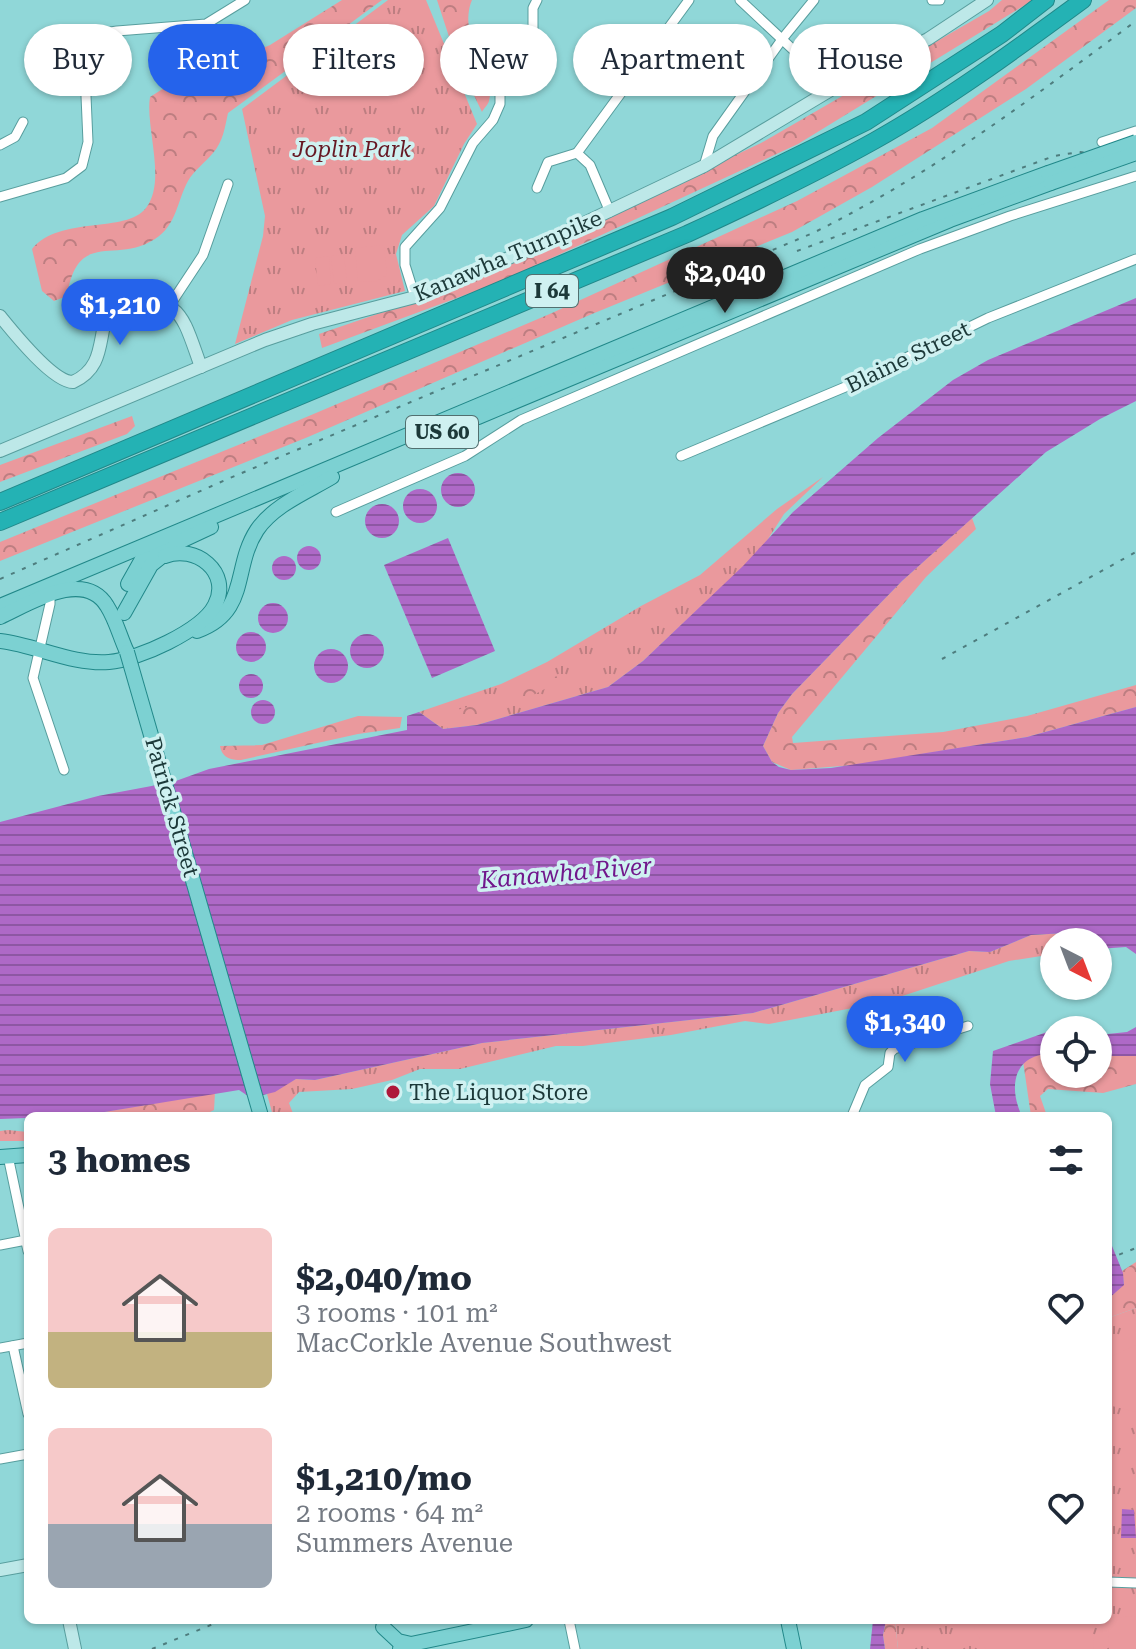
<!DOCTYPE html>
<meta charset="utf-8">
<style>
:root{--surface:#fff;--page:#f2f2f3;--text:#1f2937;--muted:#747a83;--accent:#2563eb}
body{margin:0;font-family:"Roboto Serif",serif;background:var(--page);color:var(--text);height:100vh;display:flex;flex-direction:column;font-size:30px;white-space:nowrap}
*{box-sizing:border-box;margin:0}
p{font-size:26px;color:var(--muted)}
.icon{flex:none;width:44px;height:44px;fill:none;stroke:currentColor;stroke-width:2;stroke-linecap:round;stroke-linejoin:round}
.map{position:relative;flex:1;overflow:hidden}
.panel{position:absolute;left:24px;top:1112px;width:1088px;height:512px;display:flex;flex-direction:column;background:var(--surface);border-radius:12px;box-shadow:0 2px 6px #0004}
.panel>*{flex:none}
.guide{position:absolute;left:24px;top:24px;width:1088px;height:72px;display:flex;gap:16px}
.needle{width:52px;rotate:138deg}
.controls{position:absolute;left:1040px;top:928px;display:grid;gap:16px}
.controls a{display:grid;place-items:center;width:72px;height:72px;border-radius:50%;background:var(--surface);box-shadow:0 2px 6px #0004;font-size:40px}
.price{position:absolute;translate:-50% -68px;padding:0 18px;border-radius:28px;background:var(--accent);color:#fff;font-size:26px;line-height:52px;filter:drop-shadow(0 2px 4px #0008)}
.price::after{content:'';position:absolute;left:50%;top:48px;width:24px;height:18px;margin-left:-12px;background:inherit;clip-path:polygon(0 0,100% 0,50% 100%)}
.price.active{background:#222;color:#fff}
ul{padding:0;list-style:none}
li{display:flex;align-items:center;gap:24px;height:200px;padding:0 24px}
li span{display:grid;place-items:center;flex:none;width:224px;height:160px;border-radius:12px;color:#555}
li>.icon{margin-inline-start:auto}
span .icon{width:96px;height:96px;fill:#fffc;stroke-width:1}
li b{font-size:34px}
h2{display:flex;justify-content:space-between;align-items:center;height:96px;padding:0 24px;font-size:34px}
.chip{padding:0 28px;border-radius:36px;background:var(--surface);box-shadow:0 2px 6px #0004;font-size:28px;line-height:72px}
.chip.active{background:var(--accent);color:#fff}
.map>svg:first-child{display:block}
</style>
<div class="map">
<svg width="1136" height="1649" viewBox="0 0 1136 1649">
<defs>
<pattern id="grass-tufts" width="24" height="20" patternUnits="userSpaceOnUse" patternTransform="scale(2)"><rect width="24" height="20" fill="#ea999d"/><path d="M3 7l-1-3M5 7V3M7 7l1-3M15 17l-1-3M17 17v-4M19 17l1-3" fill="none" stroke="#bd7e81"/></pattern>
<pattern id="forest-crowns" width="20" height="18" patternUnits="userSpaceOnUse" patternTransform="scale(2)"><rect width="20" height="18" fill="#ea999d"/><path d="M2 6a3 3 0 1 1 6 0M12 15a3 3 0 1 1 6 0" fill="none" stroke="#bd7e81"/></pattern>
<pattern id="water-rules" width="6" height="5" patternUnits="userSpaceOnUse" patternTransform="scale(2)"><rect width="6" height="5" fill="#ae69c7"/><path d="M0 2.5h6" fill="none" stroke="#8d57a3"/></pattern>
</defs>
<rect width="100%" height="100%" fill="#90d7d8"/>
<!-- grass -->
<g fill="url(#grass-tufts)">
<polygon points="388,0 426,0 477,124 464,144 434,206 402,235 396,254 405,291 292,320 235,344 263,236 265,216 242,109"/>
<polygon points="823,477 784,514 761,550 643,661 608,687 477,725 443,729 419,712 501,684 547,662 641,606 700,575 777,509"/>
<polygon points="1066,933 1071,942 1054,942 1054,954 1009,961 884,1002 769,1024 745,1021 671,1035 583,1046 556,1046 460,1069 420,1069 392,1080 352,1089 299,1092 289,1103 294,1116 273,1116 267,1094 296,1079 315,1080 482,1043 753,1013 969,951 990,952 1031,935"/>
<polygon points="8,1130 28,1132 28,1141 0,1141 0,1131"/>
<polygon points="1136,1308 1136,1649 898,1649 895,1620 1108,1620 1108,1318"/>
</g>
<!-- forest -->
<g fill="url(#forest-crowns)">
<path d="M342,0H382L228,113C225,127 223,142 213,153C205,163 194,170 188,181C177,201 177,225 155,239C115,265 78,228 67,296L54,301L42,291L32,249C60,215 126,234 146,208C167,181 145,127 150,97L172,83L196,76L270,45Z"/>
<path d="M437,0H472C456,38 498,75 489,101C488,105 484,108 482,112L456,58Z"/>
<polygon points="1002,0 1033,0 798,144 500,282 322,348 319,334 459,286 761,143 989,11"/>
<polygon points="1109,0 1136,0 1136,8 1026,89 872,187 792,232 592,314 308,437 0,561 0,542 297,421 552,313 797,201 932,128"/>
<polygon points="132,416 135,426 127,434 0,482 0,465"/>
<polygon points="972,518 976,529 926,577 792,737 793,743 943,732 1027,716 1136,685 1136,707 1027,737 854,765 791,770 772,762 763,746 778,713 792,694 902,581"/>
<path d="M557,676V682C533,696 471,729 444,720L442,715L447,713L512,694Z"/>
<path d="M358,716L402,717L400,728L358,734L241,760C231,760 222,758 220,746L262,745Z"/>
<polygon points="1054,1054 1054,1074 1098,1074 1098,1056 1136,1056 1136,1084 1103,1093 1048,1089 1040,1096 1047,1116 1031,1116 1023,1061 1032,1055"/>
<polygon points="215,1093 214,1110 202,1116 80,1116"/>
<polygon points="1136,1262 1136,1308 1108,1318 1108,1299 1124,1284 1122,1271"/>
<polygon points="886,1620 895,1620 898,1649 885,1649 883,1635"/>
</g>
<!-- garden -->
<g fill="#ea999d">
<polygon points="384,245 387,275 377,281 358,282 355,248"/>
<polygon points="344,255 347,283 334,284 331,256"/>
<polygon points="329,256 331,284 318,286 315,258"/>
<polygon points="1136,1345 1136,1412 1108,1405 1108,1358"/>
<polygon points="1136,1616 1136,1649 1109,1649 1108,1618"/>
<polygon points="1002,1620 1092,1620 1094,1649 986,1649 973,1627"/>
</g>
<!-- water -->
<g fill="url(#water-rules)">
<polygon points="1136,298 1136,401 1100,419 1046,452 902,581 792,694 778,713 763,746 772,762 779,767 791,770 831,768 1027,737 1136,707 1136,954 1126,947 1098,949 1098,942 1071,942 1066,933 1031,935 990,952 969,951 753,1013 482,1043 315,1080 296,1079 275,1092 251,1098 239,1090 80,1116 0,1119 0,822 98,796 173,782 209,769 407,730 407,716 419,712 443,729 477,725 608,687 643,661 743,566 793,512 878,438 953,380 988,360"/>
<circle cx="458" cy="490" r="17"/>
<circle cx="420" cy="506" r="17"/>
<circle cx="382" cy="521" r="17"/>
<polygon points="448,538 495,651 432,678 384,565"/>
<circle cx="309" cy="558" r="12"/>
<circle cx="284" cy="568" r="12"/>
<circle cx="273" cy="618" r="15"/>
<circle cx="251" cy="647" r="15"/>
<circle cx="367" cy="651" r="17"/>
<circle cx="331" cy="666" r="17"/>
<circle cx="251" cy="686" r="12"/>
<circle cx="263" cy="712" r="12"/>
<polygon points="1136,1027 1136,1056 1098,1056 1098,1035 1127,1032"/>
<path d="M1047,1032H1054V1054C1015,1052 1007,1085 1022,1116H996L990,1084L993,1051Z"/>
<polygon points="1108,1236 1123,1273 1124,1285 1108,1299"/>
<polygon points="1122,1509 1134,1510 1136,1538 1121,1538"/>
<polygon points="873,1620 886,1620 883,1635 885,1649 870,1649"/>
</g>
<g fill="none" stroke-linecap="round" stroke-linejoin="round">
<defs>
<g id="street">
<polyline points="740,0 834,88"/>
<polyline points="932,0 940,0"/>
<polyline points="1102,142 1136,131"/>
<polyline points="0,145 15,137 23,122"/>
<polyline points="577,153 689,0"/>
<polyline points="577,153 590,165 610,212"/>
<polyline points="704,166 713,136 783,38 814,0"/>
<polyline points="537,188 548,162 577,153"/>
<polyline points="0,197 66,178 82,166 88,142 84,50 91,35 117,31 206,24 245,0"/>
<polyline points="415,297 405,265 405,247 440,208 473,143 493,120 500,104 500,87 504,71 528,43 533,29 533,8 537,0"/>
<polyline points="170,305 203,255 228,184"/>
<polyline points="681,456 850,385 988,318 1136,259"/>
<polyline points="336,512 465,456 521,420 920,249 1010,216 1136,176"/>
<polyline points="50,589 50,604 33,678 64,770"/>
<polyline points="852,1116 865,1085 888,1067 890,1053 894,1049 968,1026"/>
<polyline points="8,1156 28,1251"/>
<polyline points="0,1245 26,1240"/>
<polyline points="13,1346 28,1414"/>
<polyline points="0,1348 28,1343"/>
<polyline points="0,1459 28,1454"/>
<polyline points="1108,1582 1136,1583"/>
<polyline points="569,1620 575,1649"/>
</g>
<g id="secondary">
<path d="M0,316C13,332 53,382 73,382C111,365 94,326 114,305C181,294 181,311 201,367"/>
<polyline points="0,451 265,340 312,324 415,297 523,252 704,166 834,88 928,39 987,0"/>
<polyline points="0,1570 28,1565"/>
<polyline points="69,1620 75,1649"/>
</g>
<g id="primary">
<polyline points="478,417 950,220 1051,183"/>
<polyline points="128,584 141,561 162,542"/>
<polyline points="0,606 923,219 1048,173"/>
<polyline points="124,613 151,565 181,541 211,527"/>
<path d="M0,617C29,604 84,568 107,606C116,620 120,637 127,652"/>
<path d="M197,631C250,612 232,568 257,530C274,505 307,492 332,477"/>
<path d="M0,641C36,645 72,665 109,662C137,660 202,631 215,605C232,572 195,544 165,556"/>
<polyline points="0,1157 28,1155"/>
<polyline points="788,1620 794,1649"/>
<polyline points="383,1627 398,1641 411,1644"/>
<polyline points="400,1649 411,1644 526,1620"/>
</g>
<g id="highway">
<polyline points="0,502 672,217 866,122 1002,34 1046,0"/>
<path d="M0,522L687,234C750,205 813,175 874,141C947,100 1015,50 1083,0"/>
</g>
</defs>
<!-- street casing -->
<use href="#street" stroke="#589e9e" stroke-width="11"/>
<!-- secondary casing -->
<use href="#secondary" stroke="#589e9e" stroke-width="14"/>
<!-- primary casing -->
<use href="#primary" stroke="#218889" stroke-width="16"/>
<!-- highway casing -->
<use href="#highway" stroke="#218889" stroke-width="18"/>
<!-- street -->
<use href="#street" stroke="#fff" stroke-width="9"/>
<!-- secondary -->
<use href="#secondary" stroke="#bde8e8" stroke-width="12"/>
<!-- primary -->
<use href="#primary" stroke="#7cd1d2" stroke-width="14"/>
<!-- highway -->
<use href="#highway" stroke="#24b2b4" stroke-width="16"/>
<!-- rail -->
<g stroke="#4e7d7e" stroke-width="2" stroke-dasharray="4 8" stroke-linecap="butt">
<polyline points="797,251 1054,156 1079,152 1136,158"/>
<path d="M0,579L230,478L813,233C934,173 1029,100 1136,21"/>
<polyline points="942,659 1136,552"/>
<polyline points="1108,1259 1136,1248"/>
<polyline points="152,1649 223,1620"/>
</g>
<defs>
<g id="primary-bridge">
<polyline points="1048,173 1136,142"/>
<polyline points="1051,183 1136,153"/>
<polyline points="127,652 261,1116"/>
</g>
</defs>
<!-- primary-bridge casing -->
<use href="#primary-bridge" stroke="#218889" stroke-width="16" stroke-linecap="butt"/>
<!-- primary-bridge -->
<use href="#primary-bridge" stroke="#7cd1d2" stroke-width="14"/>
</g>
<!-- markers -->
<circle fill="#ae193a" stroke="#cff1f1" stroke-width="3" cx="393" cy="1092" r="8"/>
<g text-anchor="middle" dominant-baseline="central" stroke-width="7" stroke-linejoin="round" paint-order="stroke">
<!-- shield labels -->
<g fill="#cff1f1" stroke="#527070" stroke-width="2">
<rect x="526" y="275" width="52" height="32" rx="6"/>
<rect x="406" y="416" width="72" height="32" rx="6"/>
</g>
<g font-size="20" font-weight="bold" fill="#1c3939">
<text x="552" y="291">I 64</text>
<text x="442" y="432">US 60</text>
</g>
<!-- park labels -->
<g font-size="22" font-style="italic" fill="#661824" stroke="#cff1f1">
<text x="352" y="149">Joplin Park</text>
</g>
<!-- street labels -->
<g font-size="22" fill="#1c3939" stroke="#cff1f1">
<text transform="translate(508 256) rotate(-23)">Kanawha Turnpike</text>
<text transform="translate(908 357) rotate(-26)">Blaine Street</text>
<text transform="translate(172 807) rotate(74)">Patrick Street</text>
</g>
<!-- poi labels -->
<g font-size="22" fill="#1c3939" stroke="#cff1f1" text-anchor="start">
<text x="409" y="1092">The Liquor Store</text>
</g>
<!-- water labels -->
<g font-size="24" font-style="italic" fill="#71178c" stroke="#cff1f1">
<text transform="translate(566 873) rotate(-5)">Kanawha River</text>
</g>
</g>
</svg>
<div class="controls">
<a><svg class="needle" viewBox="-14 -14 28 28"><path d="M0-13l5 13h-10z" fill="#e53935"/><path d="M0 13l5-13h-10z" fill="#747a83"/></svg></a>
<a><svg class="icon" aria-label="locate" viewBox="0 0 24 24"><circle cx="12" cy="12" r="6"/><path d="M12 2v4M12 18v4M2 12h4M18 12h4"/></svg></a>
</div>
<b class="price active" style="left:725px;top:315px">$2,040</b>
<b class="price" style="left:120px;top:347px">$1,210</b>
<b class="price" style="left:905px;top:1064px">$1,340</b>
<div class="guide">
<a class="chip">Buy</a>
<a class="chip active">Rent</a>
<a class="chip">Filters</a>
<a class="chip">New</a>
<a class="chip">Apartment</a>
<a class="chip">House</a>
</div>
<section class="panel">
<h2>3 homes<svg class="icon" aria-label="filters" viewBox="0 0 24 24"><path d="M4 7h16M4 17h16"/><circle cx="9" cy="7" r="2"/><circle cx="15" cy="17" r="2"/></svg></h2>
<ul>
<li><span style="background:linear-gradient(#f6c9c9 65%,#c2b280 0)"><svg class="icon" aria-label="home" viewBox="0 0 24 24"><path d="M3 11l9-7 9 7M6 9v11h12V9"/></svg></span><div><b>$2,040/mo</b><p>3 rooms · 101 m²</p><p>MacCorkle Avenue Southwest</p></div><svg class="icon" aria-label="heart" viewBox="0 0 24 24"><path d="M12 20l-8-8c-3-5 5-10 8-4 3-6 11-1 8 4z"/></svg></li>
<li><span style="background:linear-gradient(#f6c9c9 60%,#9aa5b1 0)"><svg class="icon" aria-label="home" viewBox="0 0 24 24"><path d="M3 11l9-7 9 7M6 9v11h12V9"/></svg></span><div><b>$1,210/mo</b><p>2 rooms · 64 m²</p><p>Summers Avenue</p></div><svg class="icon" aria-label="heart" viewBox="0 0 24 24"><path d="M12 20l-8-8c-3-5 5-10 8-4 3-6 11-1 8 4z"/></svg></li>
</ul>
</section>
</div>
